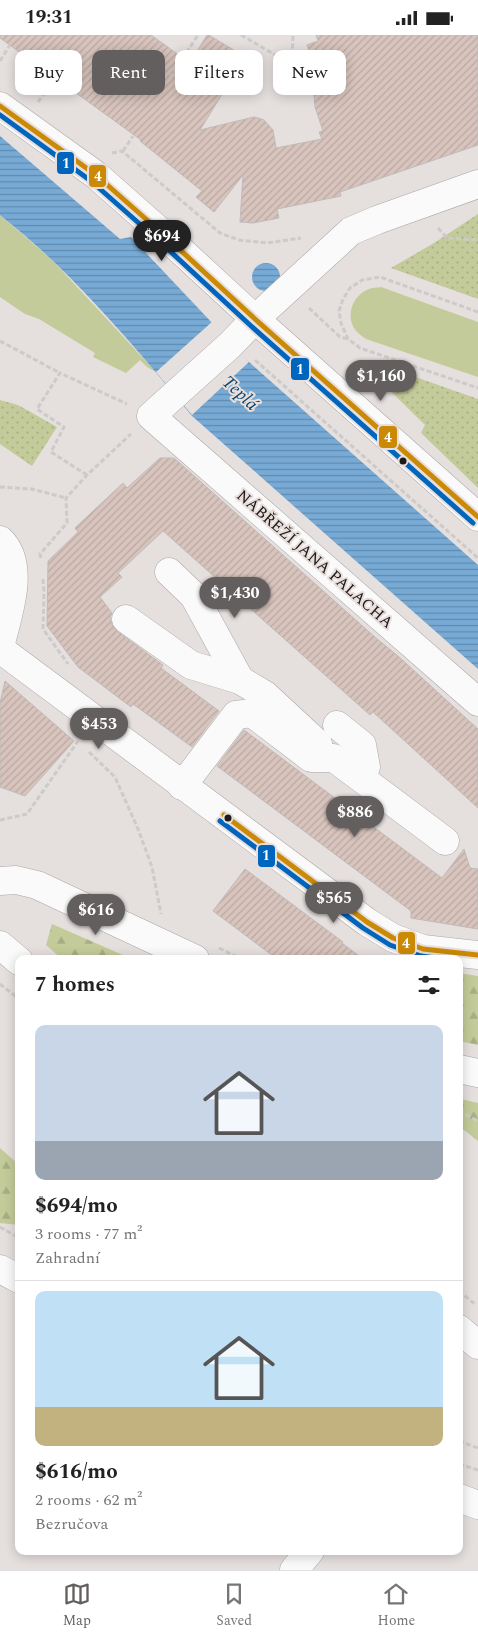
<!DOCTYPE html>
<meta charset="utf-8">
<style>
:root{--surface:#fff;--page:#f2f2f2;--text:#222;--muted:#767676;--line:#e0e0e0;--accent:#635f5e}
body{margin:0;font-family:Spectral,serif;background:var(--page);color:var(--text);height:100vh;display:flex;flex-direction:column;font-size:19px;white-space:nowrap}
*{box-sizing:border-box;margin:0}
p{font-size:16px;color:var(--muted)}
.icon{flex:none;width:28px;height:28px;fill:none;stroke:currentColor;stroke-width:2;stroke-linecap:round;stroke-linejoin:round}
.map{position:relative;flex:1;overflow:hidden}
.side{position:absolute;left:15px;top:920px;width:448px;height:600px;display:flex;flex-direction:column;background:var(--surface);border-radius:10px;box-shadow:0 2px 12px #0003}
.side>*{flex:none}
.guide{position:absolute;left:15px;top:15px;width:449px;height:45px;display:flex;gap:10px}
.price{position:absolute;translate:-50% -42px;padding:0 11px;border-radius:18px;background:var(--accent);color:#fff;font-size:16px;line-height:32px;filter:drop-shadow(0 1px 2px #0008)}
.price::after{content:'';position:absolute;left:50%;top:30px;width:15px;height:11px;margin-left:-8px;background:inherit;clip-path:polygon(0 0,100% 0,50% 100%)}
.price.active{background:#222;color:#fff}
ul{padding:0;list-style:none}
li{display:grid;align-content:center;gap:10px;height:265px;padding:0 20px}
li+li{border-top:1px solid var(--line)}
li span{display:grid;place-items:center;height:155px;border-radius:10px;color:#555}
li>.icon{margin-inline-start:auto}
span .icon{width:90px;height:90px;fill:#fffc;stroke-width:1}
li b{font-size:21px}
h2{display:flex;justify-content:space-between;align-items:center;height:60px;padding:0 20px;font-size:21px}
.chip{padding:0 18px;border-radius:10px;background:var(--surface);box-shadow:0 2px 12px #0003;font-size:18px;line-height:45px}
.chip.active{background:var(--accent);color:#fff}
.status{display:flex;justify-content:space-between;align-items:center;height:35px;padding:0 25px;background:var(--surface);direction:ltr}
.status svg{height:14px;fill:currentColor}
.tabs{display:flex;justify-content:space-around;align-items:center;height:70px;border-top:1px solid var(--line);background:var(--surface);font-size:14px;color:var(--muted)}
.tabs a{display:grid;justify-items:center;gap:2px}
.tabs .active{color:var(--accent)}
.map>svg:first-child{display:block}
</style>
<div class="status"><b>19:31</b><svg viewBox="0 0 49 12"><path d="M0 12V9h3v3zM5 12V6h3v6zM10 12V3h3v9zM15 12V0h3v12zM26 1h20v11H26zM47 4h2v5h-2z"/></svg></div>
<div class="map">
<svg width="478" height="1535" viewBox="0 0 478 1535">
<defs>
<pattern id="forest-firs" width="22" height="20" patternUnits="userSpaceOnUse" patternTransform="scale(1.25)"><rect width="22" height="20" fill="#c4cb9a"/><path d="M5 1l3.5 6h-7zM16 11l3.5 6h-7z" fill="#a8ae84"/></pattern>
<pattern id="park-dots" width="8" height="8" patternUnits="userSpaceOnUse" patternTransform="scale(1.25)"><rect width="8" height="8" fill="#c4cb9a"/><path d="M2 2h.1M6 6h.1" fill="none" stroke="#a8ae84" stroke-width="1.8" stroke-linecap="round"/></pattern>
<pattern id="water-rules" width="6" height="5" patternUnits="userSpaceOnUse" patternTransform="scale(1.25)"><rect width="6" height="5" fill="#77abd6"/><path d="M0 2.5h6" fill="none" stroke="#618aad"/></pattern>
<pattern id="building-hatch" width="6" height="6" patternUnits="userSpaceOnUse" patternTransform="scale(1.25)"><rect width="6" height="6" fill="#d8c4bd"/><path d="M-1 1l2-2M0 6l6-6M5 7l2-2" fill="none" stroke="#b9a8a2"/></pattern>
</defs>
<rect width="100%" height="100%" fill="#e5dfde"/>
<!-- grass -->
<g fill="#c4cb9a">
<polygon points="0,180 52,225 156,337 147,332 140,325 126,338 93,322 95,318 39,284 25,279 0,262"/>
<path d="M381,252L478,287V342L366,304C362,301 357,298 354,293C346,279 353,260 369,254C372,252 378,253 381,252Z"/>
</g>
<!-- forest -->
<g fill="url(#forest-firs)">
<polygon points="52,889 132,924 62,924 46,910"/>
<polygon points="459,938 478,941 478,1010 459,1006"/>
<polygon points="461,1064 478,1068 478,1106 459,1091"/>
<polygon points="0,1113 19,1130 19,1190 0,1188"/>
</g>
<!-- park -->
<g fill="url(#park-dots)">
<polygon points="478,179 478,264 391,233 434,208"/>
<polygon points="370,326 478,364 478,453 421,398 425,390 369,335 367,330"/>
<polygon points="0,365 18,370 57,392 32,431 0,409"/>
</g>
<!-- water -->
<g fill="url(#water-rules)">
<path d="M0,101L120,204L131,202L249,327L478,530V634L192,381C148,327 102,273 52,225C35,209 17,194 0,180Z"/>
<circle cx="266" cy="242" r="14"/>
</g>
<!-- pier -->
<polygon fill="#e5dfde" points="213,286 249,327 192,380 156,337"/>
<!-- building -->
<g fill="url(#building-hatch)" stroke="#bfbbba">
<polygon points="0,0 151,0 190,28 207,0 209,0 245,22 200,95 254,82 258,83 264,85 273,95 276,113 322,104 319,97 323,96 315,72 313,47 319,45 307,10 318,6 316,0 478,0 478,110 340,157 341,161 277,174 279,183 253,188 240,187 243,140 214,177 196,162 202,156 140,106 141,105 0,3"/>
<polygon points="160,423 174,423 376,603 398,621 478,694 478,773 373,677 370,680 163,496 118,538 122,542 100,562 112,578 110,583 112,590 117,596 163,630 161,633 219,676 192,712 133,669 131,672 78,632 47,591 48,526 78,497 75,493 123,448 127,453"/>
<polygon points="5,646 74,706 25,761 0,752 0,668"/>
<polygon points="244,695 442,843 464,814 470,833 478,834 478,894 411,883 411,876 217,731"/>
<polygon points="245,834 343,907 342,908 363,924 277,924 213,876"/>
</g>
<g fill="none" stroke-linecap="round" stroke-linejoin="round">
<defs>
<g id="minor">
<polyline points="0,71 96,140 164,200 255,284 478,482"/>
<polyline points="478,149 377,185 351,196 255,284 230,310 151,381 478,667"/>
<path d="M0,505C27,530 7,582 0,612"/>
<polyline points="169,537 194,561 240,645 265,660 318,709"/>
<polyline points="126,584 191,630 240,645"/>
<polyline points="0,614 367,887 393,903 423,914 478,920"/>
<polyline points="337,690 362,710 366,732 360,742"/>
<polyline points="182,751 236,680 252,678 311,723 334,723 445,806"/>
<polyline points="0,846 16,845 37,850 195,924"/>
<polyline points="0,910 19,926"/>
<polyline points="459,1034 478,1038"/>
<polyline points="0,1234 19,1244"/>
<polyline points="459,1294 478,1310"/>
<polyline points="459,1463 478,1470"/>
<polyline points="294,1535 310,1516"/>
</g>
</defs>
<!-- minor casing -->
<use href="#minor" stroke="#aba7a6" stroke-width="29"/>
<!-- path -->
<g stroke="#cccbca" stroke-width="3" stroke-dasharray="5 2.5" stroke-linecap="butt">
<polyline points="241,0 284,25 292,23 293,0"/>
<polyline points="0,26 10,10"/>
<polyline points="170,43 198,0"/>
<polyline points="38,67 56,43"/>
<polyline points="123,116 133,101"/>
<polyline points="112,118 122,116 220,198 239,205 267,208 301,203"/>
<polyline points="438,193 447,203 478,205"/>
<polyline points="309,273 340,302 348,304"/>
<polyline points="478,277 380,242 362,245 350,253 343,264 339,276 341,288 348,304 360,313 478,353"/>
<polyline points="0,306 60,338"/>
<polyline points="255,325 478,523"/>
<polyline points="87,440 51,417 64,392 37,374 60,338 127,369"/>
<polyline points="0,452 32,454 66,463"/>
<polyline points="41,523 40,519 67,488 66,463 87,440 131,399"/>
<polyline points="43,544 44,557 43,594 68,629"/>
<polyline points="89,717 115,742 138,794 152,832 161,879"/>
<polyline points="0,785 27,779 78,706"/>
<polyline points="219,913 241,924"/>
<polyline points="220,921 237,924"/>
<polyline points="0,949 19,964"/>
<polyline points="459,1076 478,1086"/>
<polyline points="0,1192 19,1203"/>
<polyline points="459,1256 476,1270"/>
<polyline points="459,1406 478,1413"/>
<polyline points="459,1429 478,1435"/>
</g>
<!-- minor -->
<use href="#minor" stroke="#fbfafa" stroke-width="28"/>
<defs>
<g id="bus-1">
<polyline points="0,71 96,140 164,200 255,284 478,482"/>
<polyline points="224,780 367,887 393,903 423,914 478,920"/>
</g>
<g id="bus-2">
<polyline points="0,80 91,146 159,206 250,290 473,488"/>
<polyline points="220,786 363,893 390,910 421,921 443,924"/>
</g>
</defs>
<!-- bus-1 casing -->
<use href="#bus-1" stroke="#e8dedb" stroke-width="9"/>
<!-- bus-2 casing -->
<use href="#bus-2" stroke="#e8dedb" stroke-width="9"/>
<!-- bus-1 -->
<use href="#bus-1" stroke="#cb8a05" stroke-width="5"/>
<!-- bus-2 -->
<use href="#bus-2" stroke="#0065bd" stroke-width="5"/>
</g>
<!-- markers -->
<g fill="#1d1a19" stroke="#e8dedb" stroke-width="2">
<circle cx="403" cy="426" r="4.5"/>
<circle cx="228" cy="783" r="4.5"/>
</g>
<g text-anchor="middle" dominant-baseline="central" stroke-width="4" stroke-linejoin="round" paint-order="stroke">
<!-- street labels -->
<g font-size="16" fill="#1d1a19" stroke="#e8dedb">
<text transform="translate(315 524) rotate(41)">NÁBŘEŽÍ JANA PALACHA</text>
</g>
<!-- water labels -->
<g font-size="18" font-style="italic" fill="#0c4770" stroke="#e8dedb">
<text transform="translate(240 358) rotate(43)">Teplá</text>
</g>
</g>
<g stroke="#e8dedb" stroke-width="2">
<rect x="56" y="116" width="19" height="24" rx="5" fill="#0065bd"/>
<rect x="88" y="129" width="19" height="24" rx="5" fill="#cb8a05"/>
<rect x="290" y="322" width="20" height="24" rx="5" fill="#0065bd"/>
<rect x="378" y="390" width="20" height="24" rx="5" fill="#cb8a05"/>
<rect x="257" y="809" width="19" height="24" rx="5" fill="#0065bd"/>
<rect x="397" y="896" width="19" height="24" rx="5" fill="#cb8a05"/>
</g>
<g font-size="14" text-anchor="middle" font-weight="bold" fill="#fff">
<text x="66" y="133">1</text>
<text x="98" y="146">4</text>
<text x="300" y="339">1</text>
<text x="388" y="407">4</text>
<text x="266" y="825">1</text>
<text x="406" y="913">4</text>
</g>
</svg>
<b class="price active" style="left:162px;top:227px">$694</b>
<b class="price" style="left:381px;top:367px">$1,160</b>
<b class="price" style="left:235px;top:584px">$1,430</b>
<b class="price" style="left:99px;top:715px">$453</b>
<b class="price" style="left:355px;top:803px">$886</b>
<b class="price" style="left:334px;top:889px">$565</b>
<b class="price" style="left:96px;top:901px">$616</b>
<div class="guide">
<a class="chip">Buy</a>
<a class="chip active">Rent</a>
<a class="chip">Filters</a>
<a class="chip">New</a>
</div>
<section class="side">
<h2>7 homes<svg class="icon" aria-label="filters" viewBox="0 0 24 24"><path d="M4 7h16M4 17h16"/><circle cx="9" cy="7" r="2"/><circle cx="15" cy="17" r="2"/></svg></h2>
<ul>
<li><span style="background:linear-gradient(#c9d6e8 75%,#9aa5b1 0)"><svg class="icon" aria-label="home" viewBox="0 0 24 24"><path d="M3 11l9-7 9 7M6 9v11h12V9"/></svg></span><div><b>$694/mo</b><p>3 rooms · 77 m²</p><p>Zahradní</p></div></li>
<li><span style="background:linear-gradient(#bfe0f5 75%,#c2b280 0)"><svg class="icon" aria-label="home" viewBox="0 0 24 24"><path d="M3 11l9-7 9 7M6 9v11h12V9"/></svg></span><div><b>$616/mo</b><p>2 rooms · 62 m²</p><p>Bezručova</p></div></li>
</ul>
</section>
</div>
<nav class="tabs">
<a class="active"><svg class="icon" aria-label="map" viewBox="0 0 24 24"><path d="M3 6l6-2 6 2 6-2v14l-6 2-6-2-6 2zM9 4v14M15 6v14"/></svg>Map</a>
<a><svg class="icon" aria-label="saved" viewBox="0 0 24 24"><path d="M7 4h10v16l-5-4-5 4z"/></svg>Saved</a>
<a><svg class="icon" aria-label="home" viewBox="0 0 24 24"><path d="M3 11l9-7 9 7M6 9v11h12V9"/></svg>Home</a>
</nav>
